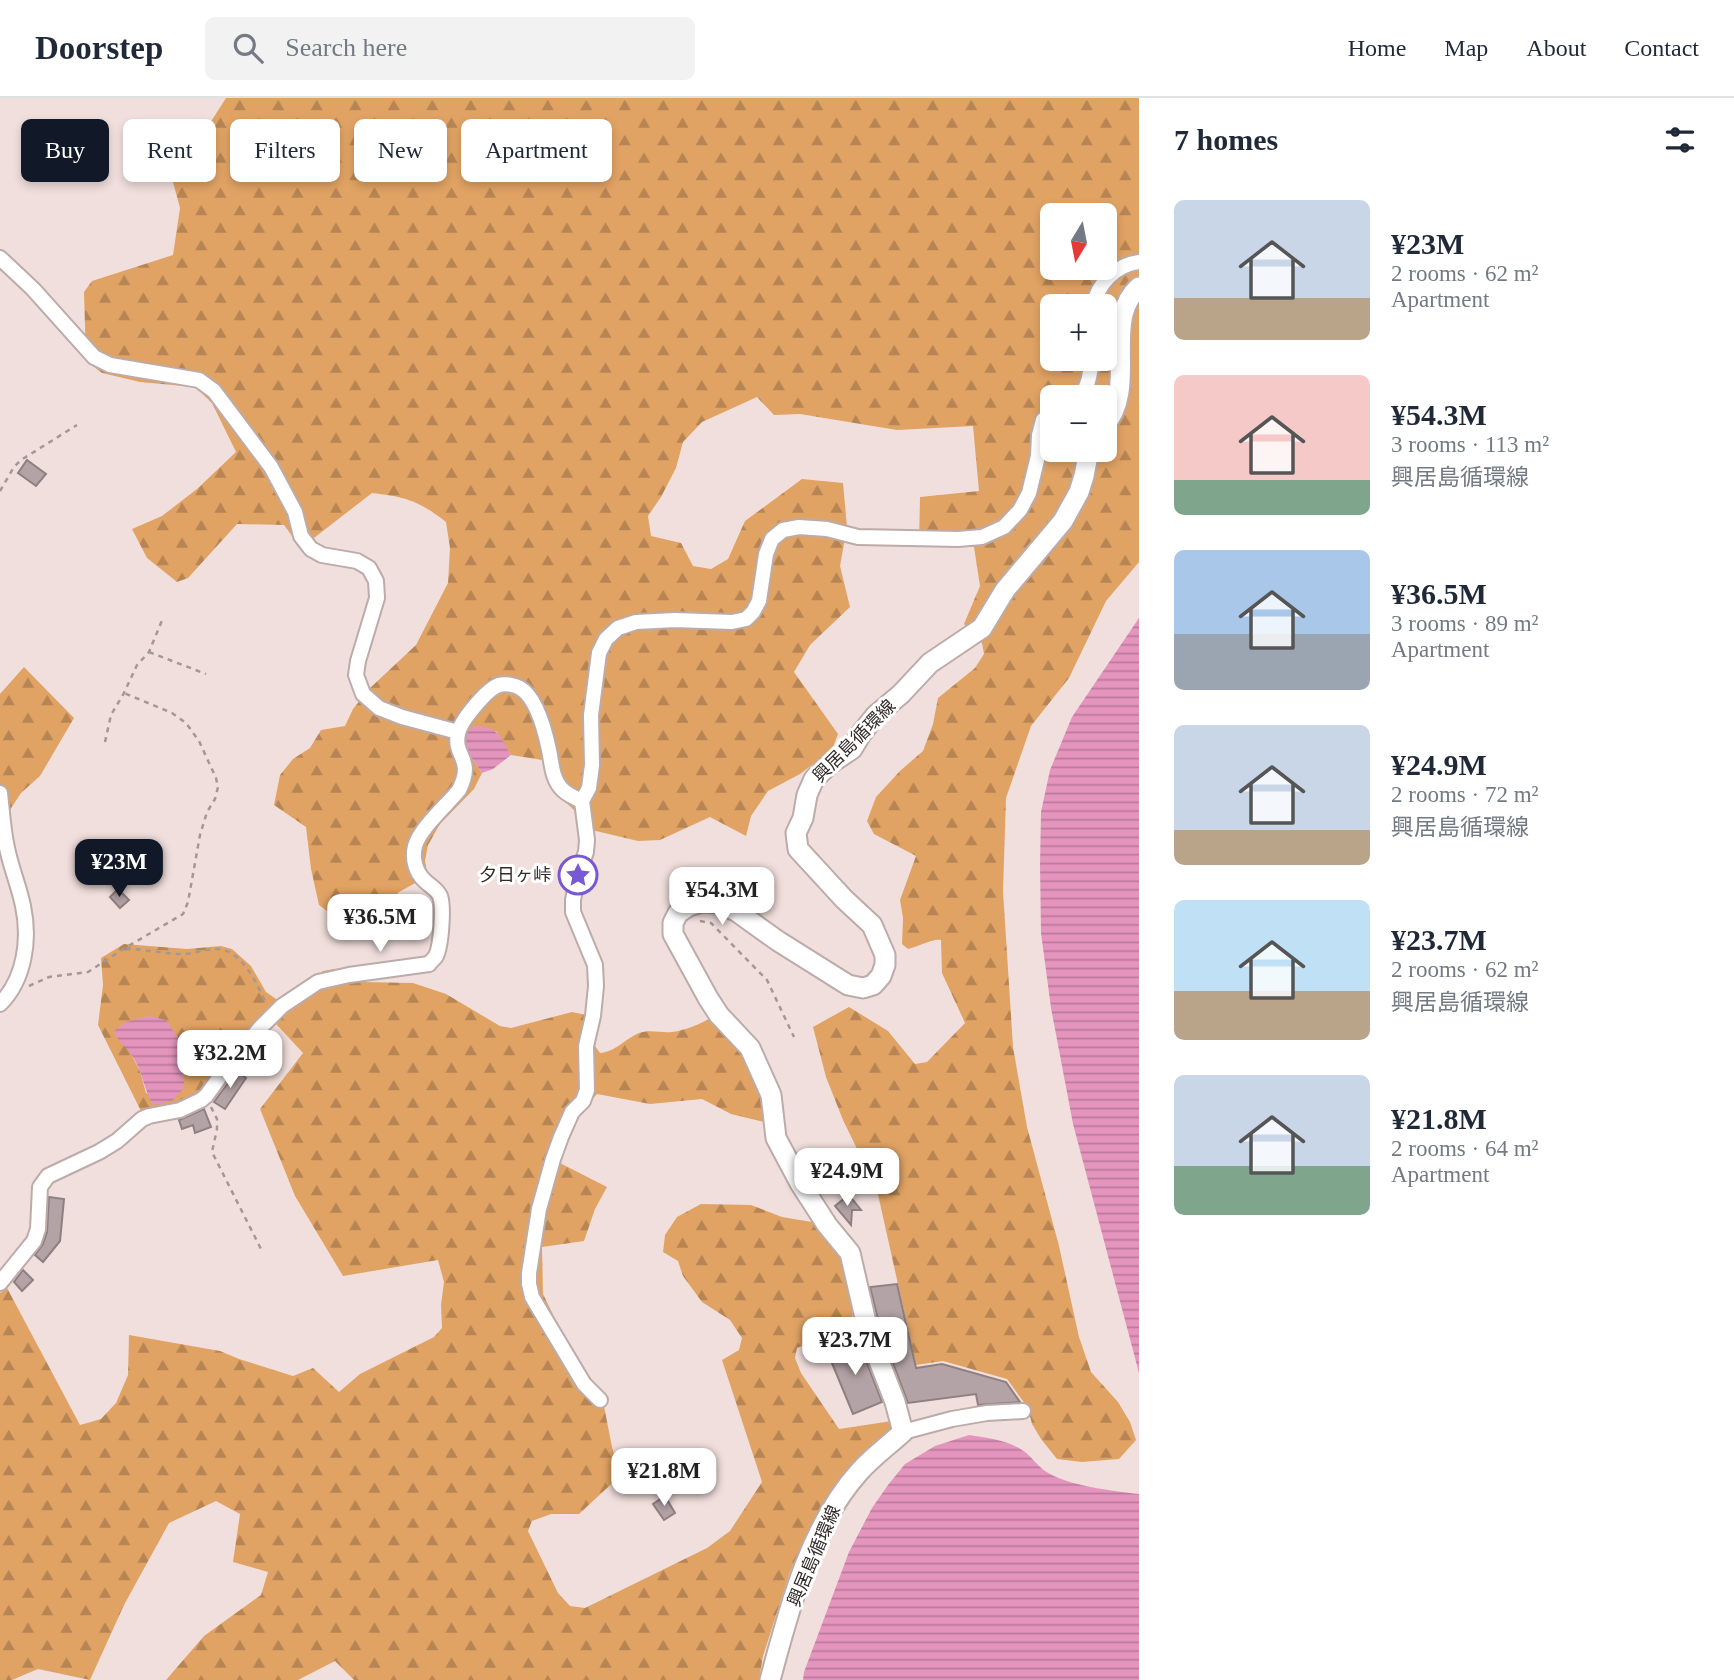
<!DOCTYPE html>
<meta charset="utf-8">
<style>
:root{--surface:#fff;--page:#f2f2f3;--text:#1f2937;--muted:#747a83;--line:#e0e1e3;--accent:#111827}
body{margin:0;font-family:"Times New Roman","Noto Sans JP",serif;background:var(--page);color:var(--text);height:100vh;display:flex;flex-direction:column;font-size:26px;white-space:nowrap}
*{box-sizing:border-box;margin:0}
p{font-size:23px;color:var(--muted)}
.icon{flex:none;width:38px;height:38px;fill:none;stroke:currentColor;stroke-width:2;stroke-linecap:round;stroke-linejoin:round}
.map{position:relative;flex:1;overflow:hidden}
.side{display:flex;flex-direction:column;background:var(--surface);width:595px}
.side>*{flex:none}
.guide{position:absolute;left:21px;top:21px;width:665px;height:63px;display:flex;gap:14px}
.needle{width:46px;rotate:190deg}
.fabs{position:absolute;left:1040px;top:105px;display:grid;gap:14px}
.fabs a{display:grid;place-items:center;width:77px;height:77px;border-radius:10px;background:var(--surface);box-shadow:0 4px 10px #0003;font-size:35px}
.price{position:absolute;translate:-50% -60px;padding:0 16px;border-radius:14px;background:#fff;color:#222;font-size:23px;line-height:46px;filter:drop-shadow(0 2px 4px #0008)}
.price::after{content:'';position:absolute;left:50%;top:42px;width:21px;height:16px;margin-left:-10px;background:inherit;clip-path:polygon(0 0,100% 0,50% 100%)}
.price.on{background:var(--accent);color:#fff}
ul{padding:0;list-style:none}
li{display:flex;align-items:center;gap:21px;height:175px;padding:0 35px}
li span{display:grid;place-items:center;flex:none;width:196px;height:140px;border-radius:10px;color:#555}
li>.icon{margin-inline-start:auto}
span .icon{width:84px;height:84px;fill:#fffc;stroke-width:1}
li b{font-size:30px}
h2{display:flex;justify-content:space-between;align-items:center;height:84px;padding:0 35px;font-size:30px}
.chip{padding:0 24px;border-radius:10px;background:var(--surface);box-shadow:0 4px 10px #0003;font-size:24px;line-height:63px}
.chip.on{background:var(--accent);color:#fff}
header{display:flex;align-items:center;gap:42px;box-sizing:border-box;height:98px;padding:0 35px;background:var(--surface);border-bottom:2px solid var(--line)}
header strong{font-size:33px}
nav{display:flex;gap:38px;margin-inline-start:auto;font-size:24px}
.search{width:490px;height:63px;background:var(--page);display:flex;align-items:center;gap:18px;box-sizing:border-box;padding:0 24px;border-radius:10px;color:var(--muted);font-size:26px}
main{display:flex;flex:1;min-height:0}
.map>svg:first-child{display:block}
</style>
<header>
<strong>Doorstep</strong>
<div class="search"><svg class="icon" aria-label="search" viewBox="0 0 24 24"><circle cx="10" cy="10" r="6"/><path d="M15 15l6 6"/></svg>Search here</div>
<nav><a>Home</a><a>Map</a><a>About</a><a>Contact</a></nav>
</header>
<main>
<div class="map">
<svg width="1139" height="1582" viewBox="0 0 1139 1582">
<defs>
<pattern id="forest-firs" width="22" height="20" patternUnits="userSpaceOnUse" patternTransform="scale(1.75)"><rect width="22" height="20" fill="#e1a364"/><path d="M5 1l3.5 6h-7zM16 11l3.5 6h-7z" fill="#b78553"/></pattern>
<pattern id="water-rules" width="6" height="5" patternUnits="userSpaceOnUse" patternTransform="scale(1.75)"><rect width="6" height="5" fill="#e595bd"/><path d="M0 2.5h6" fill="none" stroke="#ba7a9a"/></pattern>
</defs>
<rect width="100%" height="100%" fill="#f1dfdd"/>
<!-- forest -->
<g fill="url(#forest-firs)" fill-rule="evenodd">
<path d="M226,0H1139V464L1106,503L1069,580L1031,628L1006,700L1003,793L1013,949L1027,1029L1059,1148L1079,1239L1091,1274L1118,1304L1130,1324L1136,1342L1119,1361L1082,1364L1057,1361L1041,1341L1032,1326L1028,1310L1007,1281L943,1263L916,1267L877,1092L843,1022L826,979L813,929L849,909L888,933L915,966L927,964L965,925L942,875L941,842C933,840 918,849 908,851L902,846L903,820L900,802L916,758L874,736L867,723L876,699L900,673L923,653L933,626L938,600L975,570L984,556L982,545L964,526L980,488L974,449L919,447L920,399L979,393L973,328L897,332L800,316L774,317L757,299L702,324L683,344L676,370L661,399L648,418L651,438L681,445L693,468L711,471L728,461L745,423L802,381L843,385L847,429L840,468L850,509L810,547L794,574L838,636L832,652L800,676L768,693L751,718L746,738L710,719L660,742L638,743L579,729L574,712L562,701L550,685L542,662L511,657L496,633L465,650L482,675L474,691L440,726L428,747L425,763L428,778L399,794L388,805L375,815L353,822H339L319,807L311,771L306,729L274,707L280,677L293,661L310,650L321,632L345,628L353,611L369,591L416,547L448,485L450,450L446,424C419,403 406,399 372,395L301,450L284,427L237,426L188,480L177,484L147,460L132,431L162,418L197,391L236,354L212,305L195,289L140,284L102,275L86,263L84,194L92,183L173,157L180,110L167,62L196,47ZM1052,117H1104V170H1052ZM1052,208H1104V261H1052ZM1052,299H1104V352H1052Z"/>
<polygon points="24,569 74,620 40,678 21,695 0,727 0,596"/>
<path d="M124,846L187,851L221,848L232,851L251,868L266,894L279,903L323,873L334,871L364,884L413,885L446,896L500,928L511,930L572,914L601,920L595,948L600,955C615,954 625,941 639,935C649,931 661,935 672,934C689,932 708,922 723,913L780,1019L764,1024L731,1016L702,1001L650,1006L597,996L576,1018L556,1063L607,1089L595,1111L584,1143L542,1149L543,1196L561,1233L602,1298L612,1349L620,1378L579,1416H551L532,1423L528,1433L558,1495L570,1508L585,1510L707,1450L730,1433L762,1384L722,1262L739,1252L742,1240L730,1222L702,1204L683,1178L678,1163L663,1154L665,1137L677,1119L701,1106L751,1107L782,1119L812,1124L842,1160L854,1211L850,1229L797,1250L795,1260L801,1275L839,1331L892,1323L893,1337L837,1392L814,1422L790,1474L763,1558L759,1582H354L335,1563L298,1582H166L204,1538L261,1497L268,1474L233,1464L240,1416L216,1403L169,1425L124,1507L90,1582L38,1571L12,1582H0V1195L7,1190L80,1327L101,1321L116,1305L128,1277L129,1237L220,1253L239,1261L293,1278L313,1270L339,1294L360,1276L434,1239L442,1230L441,1207L444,1184L438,1162L343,1178L295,1098L260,1011L303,955L276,926L238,964L208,1004L147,1025L98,927L103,887L101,860ZM130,954L172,1003L146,995L140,973Z"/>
</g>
<!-- water -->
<g fill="url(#water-rules)">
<polygon points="1139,520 1139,1275 1073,1026 1051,910 1041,835 1040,767 1041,714 1050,672 1072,619"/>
<path d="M474,628C499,629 499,637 511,657L493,671L482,675C472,660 455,642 474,628Z"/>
<path d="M149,918L166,922L183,947L184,990L172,1003L153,1007C143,990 142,970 130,955C124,946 117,943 114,933L126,924Z"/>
<path d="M969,1337C989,1340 1008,1342 1025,1354C1032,1360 1038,1368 1045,1373C1068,1388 1112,1393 1139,1396V1582H803L804,1574L849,1454L872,1410L888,1387L905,1366L935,1348Z"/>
</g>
<!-- building -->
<g fill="#b4a3a6" stroke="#8e7f81" stroke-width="2">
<polygon points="27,362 46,376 36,388 18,375"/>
<polygon points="118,791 129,802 120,810 110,799"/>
<polygon points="237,973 246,980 225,1011 214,1004"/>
<polygon points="204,1011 211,1029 195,1035 193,1027 182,1031 179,1022"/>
<polygon points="849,1097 861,1112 852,1112 851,1127 835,1108"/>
<polygon points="49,1099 64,1101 60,1143 43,1164 35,1157 43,1146 47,1134"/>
<polygon points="23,1172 33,1182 22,1193 14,1184"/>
<polygon points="897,1186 916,1270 942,1266 1006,1284 1020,1304 978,1307 976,1296 908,1305 881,1233 870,1189"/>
<polygon points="858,1242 882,1304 853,1316 827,1253"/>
<polygon points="665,1398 675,1415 664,1422 653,1406"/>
</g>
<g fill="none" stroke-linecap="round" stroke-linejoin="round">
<defs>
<g id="minor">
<polyline points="0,160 33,191 94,259 110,267 199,282 214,293 271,369 295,414 301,438 311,451 322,457 357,463 369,470 376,483 377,500 358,563 356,577 363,596 379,610 402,619 458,634"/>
<path d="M1093,208C1098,185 1116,167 1139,164"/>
<path d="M1080,299C1089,288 1091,275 1091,261"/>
<path d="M0,695C2,713 3,732 7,750C11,770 19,788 23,808C30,841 25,881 0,906"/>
<path d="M0,1185L34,1143L38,1131L40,1089L48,1078L99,1054L117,1043L142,1021L149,1018L180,1012L201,1002L206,998L224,973L260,930L282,908L318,884L349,877L429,866C430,864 435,860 436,858C441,848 444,809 440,798C437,791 430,788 425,783C415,774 412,760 415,748C420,730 447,707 459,692C475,660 453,659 458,636C460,623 487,591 499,587C505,585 515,587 520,590C537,600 545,633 549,652C552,666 552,682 563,692C568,697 575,700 582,703"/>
<polyline points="600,1302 584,1286 532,1199 529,1186 529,1175 539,1111 553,1061 561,1039 572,1014 583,1003 587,992 586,948 593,918 596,888 595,867 573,814 573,802 578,777 586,754 587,742 582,703 589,690 592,667 591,617 599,555 606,541 618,530 636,524 675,522 732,524 746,521 753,514 759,503 766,456 772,441 783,432 799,429 827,431 858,439 958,441 982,439 1004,429 1020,412 1029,395 1038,358 1039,337 1043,322 1052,314"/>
<polyline points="903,1334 952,1321 987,1315 1023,1313"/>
</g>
<g id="secondary">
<path d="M1104,328C1139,289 1101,222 1139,189"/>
<path d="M770,1582C789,1512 809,1430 859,1374C872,1359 889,1347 903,1334L895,1304L869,1237L850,1155L827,1127L800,1085L776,1040L771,997L750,950L719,917L708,900L673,836V825L678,815L689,808L702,804L719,805L736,813L778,843L848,887L863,890L873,887L881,878L885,867V857L872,827L844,801L798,751L796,735L803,720L807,697L814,681L831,665L852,651L861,636L876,617L901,596L930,565L982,530L1005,492L1063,423L1079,394L1084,378L1089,352"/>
</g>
</defs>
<!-- minor casing -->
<use href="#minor" stroke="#bcaba9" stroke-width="18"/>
<!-- secondary casing -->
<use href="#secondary" stroke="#bcaba9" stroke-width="23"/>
<!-- path -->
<g stroke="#a49795" stroke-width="2.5" stroke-dasharray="5 5" stroke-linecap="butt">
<polyline points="0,393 14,369 21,362 77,327"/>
<polyline points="149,554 206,576"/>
<polyline points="105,644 111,617 124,595 137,567 149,554 163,520"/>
<polyline points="700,823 711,825 767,882 794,939"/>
<path d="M126,850C145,852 166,856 185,856C196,855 207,851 218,851C242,852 257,886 266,905"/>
<polyline points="29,888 49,879 88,874 125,850 183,816 188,804 200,737 207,714 215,701 218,689 216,680 199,643 186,625 172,615 124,595"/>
<polyline points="211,1009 217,1021 217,1031 212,1054 262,1153"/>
</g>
<!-- minor -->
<use href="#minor" stroke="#fff" stroke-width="14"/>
<!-- secondary -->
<use href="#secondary" stroke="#fff" stroke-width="19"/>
</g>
<!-- icons -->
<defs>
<symbol id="sight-ring" viewBox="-11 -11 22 22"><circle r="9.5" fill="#fff" stroke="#7759d3" stroke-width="1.5"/><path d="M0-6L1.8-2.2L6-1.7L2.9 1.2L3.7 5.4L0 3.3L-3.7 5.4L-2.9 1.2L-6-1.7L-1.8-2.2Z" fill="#7759d3"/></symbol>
</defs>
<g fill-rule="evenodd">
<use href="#sight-ring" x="556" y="755" width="44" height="44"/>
</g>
<g text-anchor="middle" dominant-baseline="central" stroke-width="6" stroke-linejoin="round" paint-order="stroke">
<!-- street labels -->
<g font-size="18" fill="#322b2a" stroke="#fff">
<text transform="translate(854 643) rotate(-45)">興居島循環線</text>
<text transform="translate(814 1458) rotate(-67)">興居島循環線</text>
</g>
<!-- poi labels -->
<g font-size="18" fill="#322b2a" stroke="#fff" text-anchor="end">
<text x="551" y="777">夕日ヶ峠</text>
</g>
</g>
</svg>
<div class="fabs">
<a><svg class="needle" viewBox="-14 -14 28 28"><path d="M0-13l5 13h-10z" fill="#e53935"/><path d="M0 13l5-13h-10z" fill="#747a83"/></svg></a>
<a>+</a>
<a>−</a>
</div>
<b class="price on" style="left:119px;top:801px">¥23M</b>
<b class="price" style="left:722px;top:829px">¥54.3M</b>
<b class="price" style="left:380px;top:856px">¥36.5M</b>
<b class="price" style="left:230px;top:992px">¥32.2M</b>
<b class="price" style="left:847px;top:1110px">¥24.9M</b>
<b class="price" style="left:855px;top:1279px">¥23.7M</b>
<b class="price" style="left:664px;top:1410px">¥21.8M</b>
<div class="guide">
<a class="chip on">Buy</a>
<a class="chip">Rent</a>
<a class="chip">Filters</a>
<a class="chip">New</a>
<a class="chip">Apartment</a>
</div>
</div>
<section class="side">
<h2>7 homes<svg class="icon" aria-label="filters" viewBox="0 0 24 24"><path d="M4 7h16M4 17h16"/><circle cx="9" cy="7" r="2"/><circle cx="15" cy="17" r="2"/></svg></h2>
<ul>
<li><span style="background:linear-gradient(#c9d6e8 70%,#b9a48a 0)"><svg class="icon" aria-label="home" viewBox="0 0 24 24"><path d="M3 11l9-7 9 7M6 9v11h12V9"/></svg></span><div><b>¥23M</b><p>2 rooms · 62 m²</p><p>Apartment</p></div></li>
<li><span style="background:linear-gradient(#f6c9c9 75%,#7fa58c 0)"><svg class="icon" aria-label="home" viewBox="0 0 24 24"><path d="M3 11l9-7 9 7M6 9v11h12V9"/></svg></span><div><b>¥54.3M</b><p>3 rooms · 113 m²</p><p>興居島循環線</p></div></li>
<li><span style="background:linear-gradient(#a9c7e8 60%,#9aa5b1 0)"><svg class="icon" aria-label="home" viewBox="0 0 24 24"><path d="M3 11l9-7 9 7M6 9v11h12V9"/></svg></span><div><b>¥36.5M</b><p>3 rooms · 89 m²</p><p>Apartment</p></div></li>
<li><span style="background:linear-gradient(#c9d6e8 75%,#b9a48a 0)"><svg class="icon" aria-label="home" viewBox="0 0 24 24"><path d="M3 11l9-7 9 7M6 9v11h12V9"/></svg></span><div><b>¥24.9M</b><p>2 rooms · 72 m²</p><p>興居島循環線</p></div></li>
<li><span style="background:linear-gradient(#bfe0f5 65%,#b9a48a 0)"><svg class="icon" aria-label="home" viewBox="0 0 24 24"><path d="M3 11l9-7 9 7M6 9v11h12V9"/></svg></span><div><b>¥23.7M</b><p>2 rooms · 62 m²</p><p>興居島循環線</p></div></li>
<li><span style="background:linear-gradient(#c9d6e8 65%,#7fa58c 0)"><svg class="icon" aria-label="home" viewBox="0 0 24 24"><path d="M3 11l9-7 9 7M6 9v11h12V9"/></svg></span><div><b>¥21.8M</b><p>2 rooms · 64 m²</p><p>Apartment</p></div></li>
</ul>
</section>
</main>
